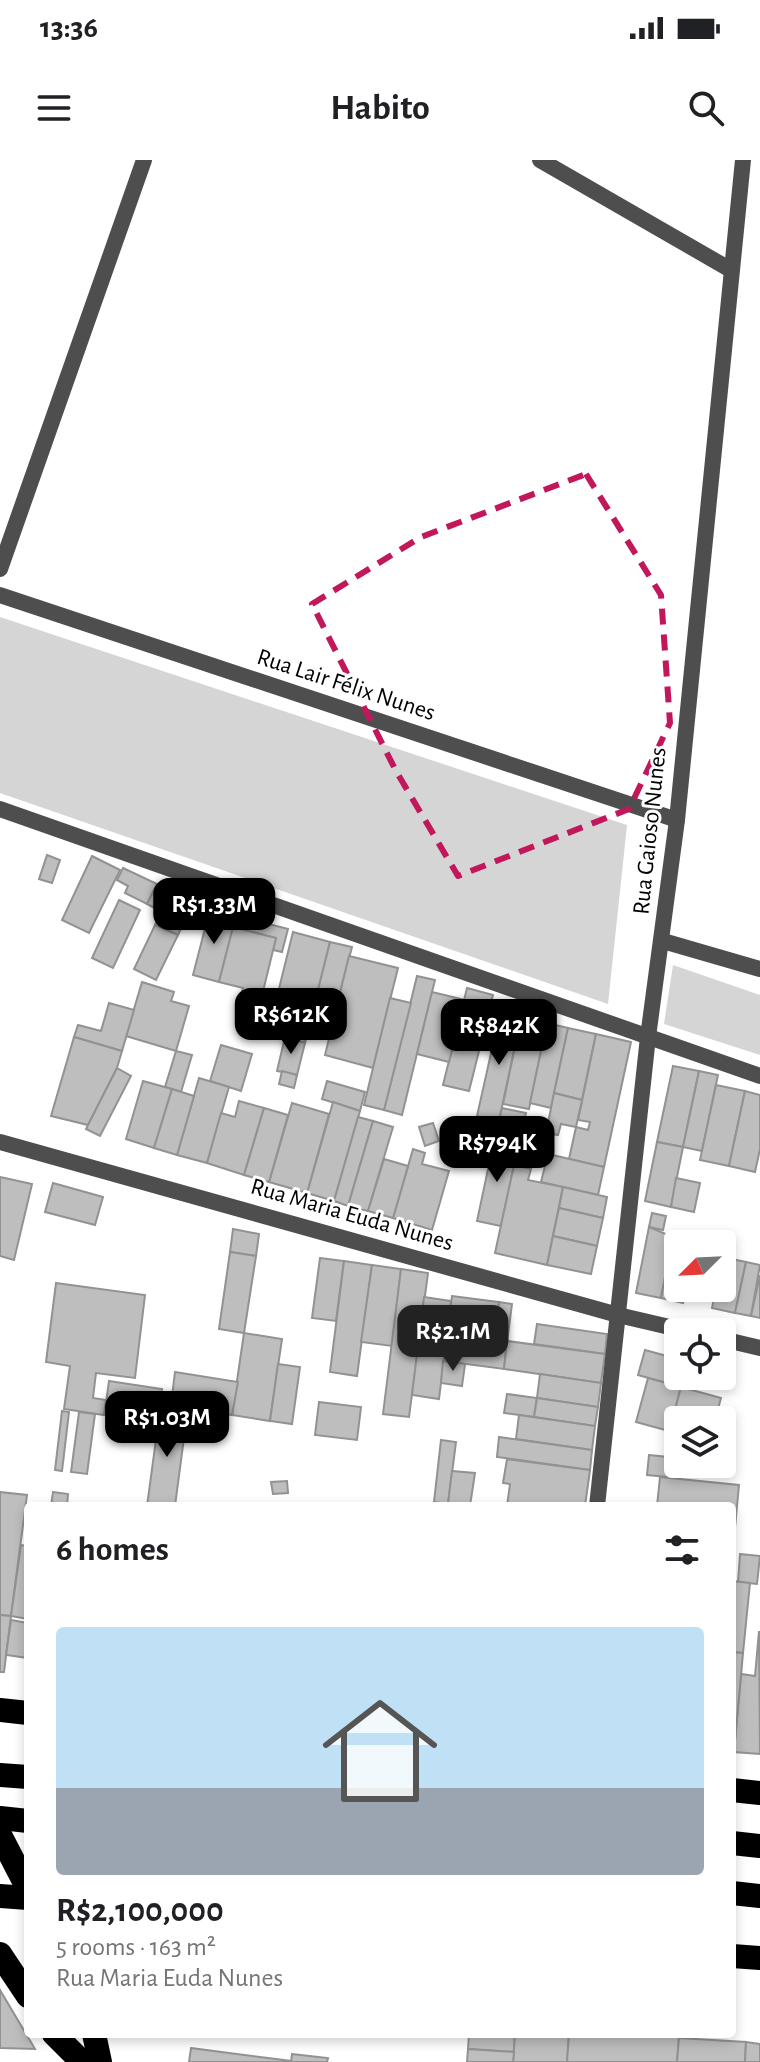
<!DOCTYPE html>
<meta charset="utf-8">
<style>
:root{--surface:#fff;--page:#f2f2f2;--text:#202124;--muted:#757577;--line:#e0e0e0;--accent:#000}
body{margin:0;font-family:"Alegreya Sans",sans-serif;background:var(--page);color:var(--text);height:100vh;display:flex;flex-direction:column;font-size:30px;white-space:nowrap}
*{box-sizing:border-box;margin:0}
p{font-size:26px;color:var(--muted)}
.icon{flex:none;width:44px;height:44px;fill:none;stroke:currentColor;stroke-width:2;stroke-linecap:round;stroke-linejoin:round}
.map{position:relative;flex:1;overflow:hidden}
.panel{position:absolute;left:24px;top:1342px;width:712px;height:536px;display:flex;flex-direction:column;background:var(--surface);border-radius:8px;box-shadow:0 4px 12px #0003}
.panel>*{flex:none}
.needle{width:52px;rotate:246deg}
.fabs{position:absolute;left:664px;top:1070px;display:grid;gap:16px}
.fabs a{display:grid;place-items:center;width:72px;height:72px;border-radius:8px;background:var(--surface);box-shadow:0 4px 12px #0003;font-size:40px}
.price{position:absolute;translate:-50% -68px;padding:0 18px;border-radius:16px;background:var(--accent);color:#fff;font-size:26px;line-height:52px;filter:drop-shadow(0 2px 4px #0008)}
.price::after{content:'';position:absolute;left:50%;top:48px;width:24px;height:18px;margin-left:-12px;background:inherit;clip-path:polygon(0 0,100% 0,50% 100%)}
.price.current{background:#222;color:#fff}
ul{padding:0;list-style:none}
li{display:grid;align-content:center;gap:16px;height:424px;padding:0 32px}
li+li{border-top:2px solid var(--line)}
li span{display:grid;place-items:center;height:248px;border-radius:8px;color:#555}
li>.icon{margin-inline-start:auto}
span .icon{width:144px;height:144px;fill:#fffc;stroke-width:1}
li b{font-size:34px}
h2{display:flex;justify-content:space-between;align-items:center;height:96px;padding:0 32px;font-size:34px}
.status{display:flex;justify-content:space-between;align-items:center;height:56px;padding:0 40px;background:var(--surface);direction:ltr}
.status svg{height:22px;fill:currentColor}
header{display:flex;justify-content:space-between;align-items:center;height:104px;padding:0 32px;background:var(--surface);font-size:36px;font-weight:700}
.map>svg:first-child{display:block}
</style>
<div class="status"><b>13:36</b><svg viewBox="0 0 49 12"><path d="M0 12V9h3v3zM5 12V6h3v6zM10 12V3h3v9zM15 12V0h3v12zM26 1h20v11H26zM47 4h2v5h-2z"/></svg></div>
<header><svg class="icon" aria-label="menu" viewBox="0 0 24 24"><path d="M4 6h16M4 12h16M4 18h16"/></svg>Habito<svg class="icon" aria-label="search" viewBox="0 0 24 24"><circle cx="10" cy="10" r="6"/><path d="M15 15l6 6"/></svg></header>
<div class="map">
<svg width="760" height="1902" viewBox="0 0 760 1902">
<rect width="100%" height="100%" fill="#fff"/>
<!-- green -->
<g fill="#d5d5d5">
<polygon points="0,457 627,665 608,844 0,633"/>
<polygon points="673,805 760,835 760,895 664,864"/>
</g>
<!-- building -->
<g fill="#bebebe" stroke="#929292" stroke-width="2">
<polygon points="47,695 60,700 52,723 39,719"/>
<polygon points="92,696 120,710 89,773 62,760"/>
<polygon points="123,708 157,724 147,744 125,733 128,726 117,720"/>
<polygon points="157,724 172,731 162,752 147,744"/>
<polygon points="172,731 194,742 178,775 155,765"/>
<polygon points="119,740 140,750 113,808 92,798"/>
<polygon points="210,749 236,756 219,822 193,815"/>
<polygon points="246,758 288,769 282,792 273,790 276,778 243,770"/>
<polygon points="155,765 178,775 156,820 134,809"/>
<polygon points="233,767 276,778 259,848 238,843 243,828 219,822"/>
<polygon points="293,772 330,782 305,883 268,873"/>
<polygon points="330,782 352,787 334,855 313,850"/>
<polygon points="349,796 398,808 373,908 325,895"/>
<polygon points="417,816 435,820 402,955 384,950"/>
<polygon points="142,822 174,832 171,841 189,846 176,891 126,876"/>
<polygon points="467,828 493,835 469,931 443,925"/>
<polygon points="432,832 465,840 449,902 417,894"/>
<polygon points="390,838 411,843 384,950 364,945"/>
<polygon points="109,843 134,850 122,891 74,877 78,865 101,871"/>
<polygon points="500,853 521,858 499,961 477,956"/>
<polygon points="521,858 547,863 529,949 503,944"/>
<polygon points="547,863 568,868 551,948 530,943"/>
<polygon points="568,868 596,874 582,940 554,933"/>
<polygon points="596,874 631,882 604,1007 569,999 576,967 588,970 590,962 578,960"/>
<polygon points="74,877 122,891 117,908 88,965 51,956"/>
<polygon points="285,877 305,883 297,915 277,911"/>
<polygon points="221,885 252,894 241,931 210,921"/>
<polygon points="176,891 192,895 181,932 165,927"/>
<polygon points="673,906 699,911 683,987 657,982"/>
<polygon points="117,908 131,916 100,976 86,969"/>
<polygon points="282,911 297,915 294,928 279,924"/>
<polygon points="699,911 718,915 702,991 683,987"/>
<polygon points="199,918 229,927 207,1003 177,995"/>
<polygon points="143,921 172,929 154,988 126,979"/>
<polygon points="327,921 365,932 360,951 322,939"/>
<polygon points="716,925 745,931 729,1006 700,1000"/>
<polygon points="172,929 194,936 177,995 154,988"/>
<polygon points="745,931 760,935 760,989 755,1012 729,1006"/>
<polygon points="554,933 582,940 576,967 561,964 558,975 546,973"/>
<polygon points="239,941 264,948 244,1015 207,1003 221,953 235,957"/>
<polygon points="333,942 360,951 334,1041 307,1033"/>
<polygon points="292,943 329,954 307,1033 269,1022"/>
<polygon points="264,948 288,955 269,1022 244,1015"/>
<polygon points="502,948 526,953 520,978 496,973"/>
<polygon points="358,957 373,961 348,1046 334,1041"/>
<polygon points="373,961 393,967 368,1051 348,1046"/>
<polygon points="433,963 439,981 425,986 419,967"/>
<polygon points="494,981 518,987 501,1066 477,1061"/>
<polygon points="657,982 683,987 671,1047 645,1041"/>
<polygon points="413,989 425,993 422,1004 449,1011 432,1070 393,1058"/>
<polygon points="548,994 604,1007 598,1035 541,1022"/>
<polygon points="384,999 408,1006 393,1058 368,1051"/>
<polygon points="514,1005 531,1009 528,1020 563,1027 547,1105 495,1093"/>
<polygon points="0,1017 32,1024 14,1100 0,1096"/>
<polygon points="676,1018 700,1023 694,1052 671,1047"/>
<polygon points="53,1023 103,1037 95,1065 45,1052"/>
<polygon points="563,1027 607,1037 603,1058 559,1048"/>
<polygon points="559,1048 603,1058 597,1086 553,1076"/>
<polygon points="652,1053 666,1056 663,1070 649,1067"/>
<polygon points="649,1067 673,1077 661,1138 636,1133"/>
<polygon points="233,1069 259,1074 256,1096 230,1092"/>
<polygon points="674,1072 696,1076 694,1084 678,1084 678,1128 685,1128 683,1143 661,1138"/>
<polygon points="553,1076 597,1086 591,1114 547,1105"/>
<polygon points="230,1092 256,1096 244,1173 219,1169"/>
<polygon points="723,1097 746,1102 735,1153 712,1148 716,1128 722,1128"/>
<polygon points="320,1098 344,1101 336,1161 312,1158"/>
<polygon points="344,1101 372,1105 357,1216 330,1212"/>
<polygon points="746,1102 760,1105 751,1156 735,1153"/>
<polygon points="372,1105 401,1109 392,1186 361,1182"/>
<polygon points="401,1109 428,1113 409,1257 383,1254"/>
<polygon points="760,1115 760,1158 751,1156"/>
<polygon points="56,1123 145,1135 135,1218 96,1213 93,1238 106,1240 104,1255 64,1249 70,1206 46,1202"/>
<polygon points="452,1136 499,1142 493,1188 506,1190 504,1209 443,1201"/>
<polygon points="424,1137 451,1141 439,1239 412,1235"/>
<polygon points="499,1142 512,1144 506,1190 493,1188"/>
<polygon points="537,1164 607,1174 605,1194 534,1184"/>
<polygon points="244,1173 282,1179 270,1261 232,1255"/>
<polygon points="507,1181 605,1194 601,1223 504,1209"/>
<polygon points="645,1190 678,1199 678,1216 684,1216 681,1227 638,1215"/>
<polygon points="443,1201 465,1204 462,1226 441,1223"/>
<polygon points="278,1204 300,1207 292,1264 270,1261"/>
<polygon points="175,1212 238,1222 232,1255 171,1245"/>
<polygon points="540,1214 601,1223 598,1247 537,1238"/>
<polygon points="648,1218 681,1227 669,1271 636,1262"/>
<polygon points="109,1221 162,1229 160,1250 106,1243"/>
<polygon points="681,1227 721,1238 715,1260 675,1250"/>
<polygon points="507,1234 537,1238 534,1257 504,1253"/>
<polygon points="537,1238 598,1247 595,1266 534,1257"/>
<polygon points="319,1242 361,1247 357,1280 315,1275"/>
<polygon points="160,1250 187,1255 175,1346 147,1346"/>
<polygon points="62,1251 69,1252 62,1311 55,1310"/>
<polygon points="79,1252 95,1254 87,1314 71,1312"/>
<polygon points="519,1255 595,1266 592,1290 516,1279"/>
<polygon points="499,1277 592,1290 590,1310 497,1297"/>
<polygon points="441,1280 456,1282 448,1344 434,1342"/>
<polygon points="649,1295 678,1298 679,1318 647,1315"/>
<polygon points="507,1299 590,1310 585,1346 507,1346 510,1324 503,1323"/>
<polygon points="452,1311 475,1313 470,1346 448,1344"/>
<polygon points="660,1317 739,1325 733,1389 732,1346 657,1346"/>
<polygon points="287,1321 288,1333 273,1334 271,1322"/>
<polygon points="0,1332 27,1335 11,1456 0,1455"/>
<polygon points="53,1332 68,1334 67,1346 51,1346"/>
<polygon points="21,1385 28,1386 28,1459 11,1456"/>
<polygon points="740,1394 760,1396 757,1424 738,1422"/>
<polygon points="732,1421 750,1423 743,1493 732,1492"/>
<polygon points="0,1455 11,1456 4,1512 0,1512"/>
<polygon points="11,1460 28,1463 28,1498 6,1495"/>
<polygon points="759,1471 760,1594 734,1592 741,1514 755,1516"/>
<polygon points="732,1492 743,1493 734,1592 732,1592"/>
<polygon points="0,1830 35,1889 0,1888"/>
<polygon points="469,1874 515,1874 514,1892 468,1889"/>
<polygon points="515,1874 569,1874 567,1902 513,1902"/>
<polygon points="569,1874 679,1874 677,1902 567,1902"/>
<polygon points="679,1878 746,1882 745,1902 677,1902"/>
<polygon points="746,1882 760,1884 760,1902 745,1902"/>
<polygon points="191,1888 291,1901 291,1902 189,1902"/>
<polygon points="468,1889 514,1892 513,1902 467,1902"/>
<polygon points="292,1894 328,1898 327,1902 291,1902"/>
</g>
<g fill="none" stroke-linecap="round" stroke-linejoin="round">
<!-- street -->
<g stroke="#4e4e4e" stroke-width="16">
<polyline points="540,0 731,110"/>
<polyline points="0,409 144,0"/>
<polyline points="0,435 677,660"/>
<polyline points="0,649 760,916"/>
<polyline points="663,781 760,809"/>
<polyline points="0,982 618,1155 691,1172"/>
<polyline points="722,1179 760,1188"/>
<polyline points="597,1346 648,877 677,660 743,0"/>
</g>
<!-- highway -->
<g stroke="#000" stroke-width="24">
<polyline points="0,1550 28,1553"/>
<polyline points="0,1615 28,1617"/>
<polyline points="732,1630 760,1633"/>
<polyline points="0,1658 28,1661"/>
<polyline points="0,1675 28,1729"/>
<polyline points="732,1683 760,1686"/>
<polyline points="732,1733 760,1736"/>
<polyline points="0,1736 28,1738"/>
<polyline points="0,1794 28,1836"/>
<polyline points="732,1796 760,1798"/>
<polyline points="54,1874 82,1902"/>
<polyline points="94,1874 100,1902"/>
</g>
</g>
<!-- marked area -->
<path fill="none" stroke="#c2185b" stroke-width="6" stroke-dasharray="16 10" stroke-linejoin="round" d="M586,314L661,435L670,563L629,649L458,716L396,611L312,444L421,377Z"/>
<g text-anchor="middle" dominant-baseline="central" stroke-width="6" stroke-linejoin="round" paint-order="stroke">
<!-- street labels -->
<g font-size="24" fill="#000" stroke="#fff">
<text transform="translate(346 525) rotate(18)">Rua Lair Félix Nunes</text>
<text transform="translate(650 671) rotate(-84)">Rua Gaioso Nunes</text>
<text transform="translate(352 1055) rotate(16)">Rua Maria Euda Nunes</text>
</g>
</g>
</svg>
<div class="fabs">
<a><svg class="needle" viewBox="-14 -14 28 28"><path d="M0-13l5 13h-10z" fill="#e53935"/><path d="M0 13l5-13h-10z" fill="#757577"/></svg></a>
<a><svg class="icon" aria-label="locate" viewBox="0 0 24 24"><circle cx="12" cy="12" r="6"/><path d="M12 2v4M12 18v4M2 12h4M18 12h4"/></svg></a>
<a><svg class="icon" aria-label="layers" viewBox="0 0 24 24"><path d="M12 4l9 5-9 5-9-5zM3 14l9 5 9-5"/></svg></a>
</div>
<b class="price" style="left:214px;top:786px">R$1.33M</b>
<b class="price" style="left:291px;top:896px">R$612K</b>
<b class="price" style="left:499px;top:907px">R$842K</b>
<b class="price" style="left:497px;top:1024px">R$794K</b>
<b class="price current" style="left:453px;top:1213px">R$2.1M</b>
<b class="price" style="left:167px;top:1299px">R$1.03M</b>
<section class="panel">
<h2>6 homes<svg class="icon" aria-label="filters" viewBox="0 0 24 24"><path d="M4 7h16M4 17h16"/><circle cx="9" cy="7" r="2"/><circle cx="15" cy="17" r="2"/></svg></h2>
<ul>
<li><span style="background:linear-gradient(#bfe0f5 65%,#9aa5b1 0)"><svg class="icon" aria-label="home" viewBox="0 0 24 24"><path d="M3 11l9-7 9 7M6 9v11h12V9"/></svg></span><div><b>R$2,100,000</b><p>5 rooms · 163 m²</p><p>Rua Maria Euda Nunes</p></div></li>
</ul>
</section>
</div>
